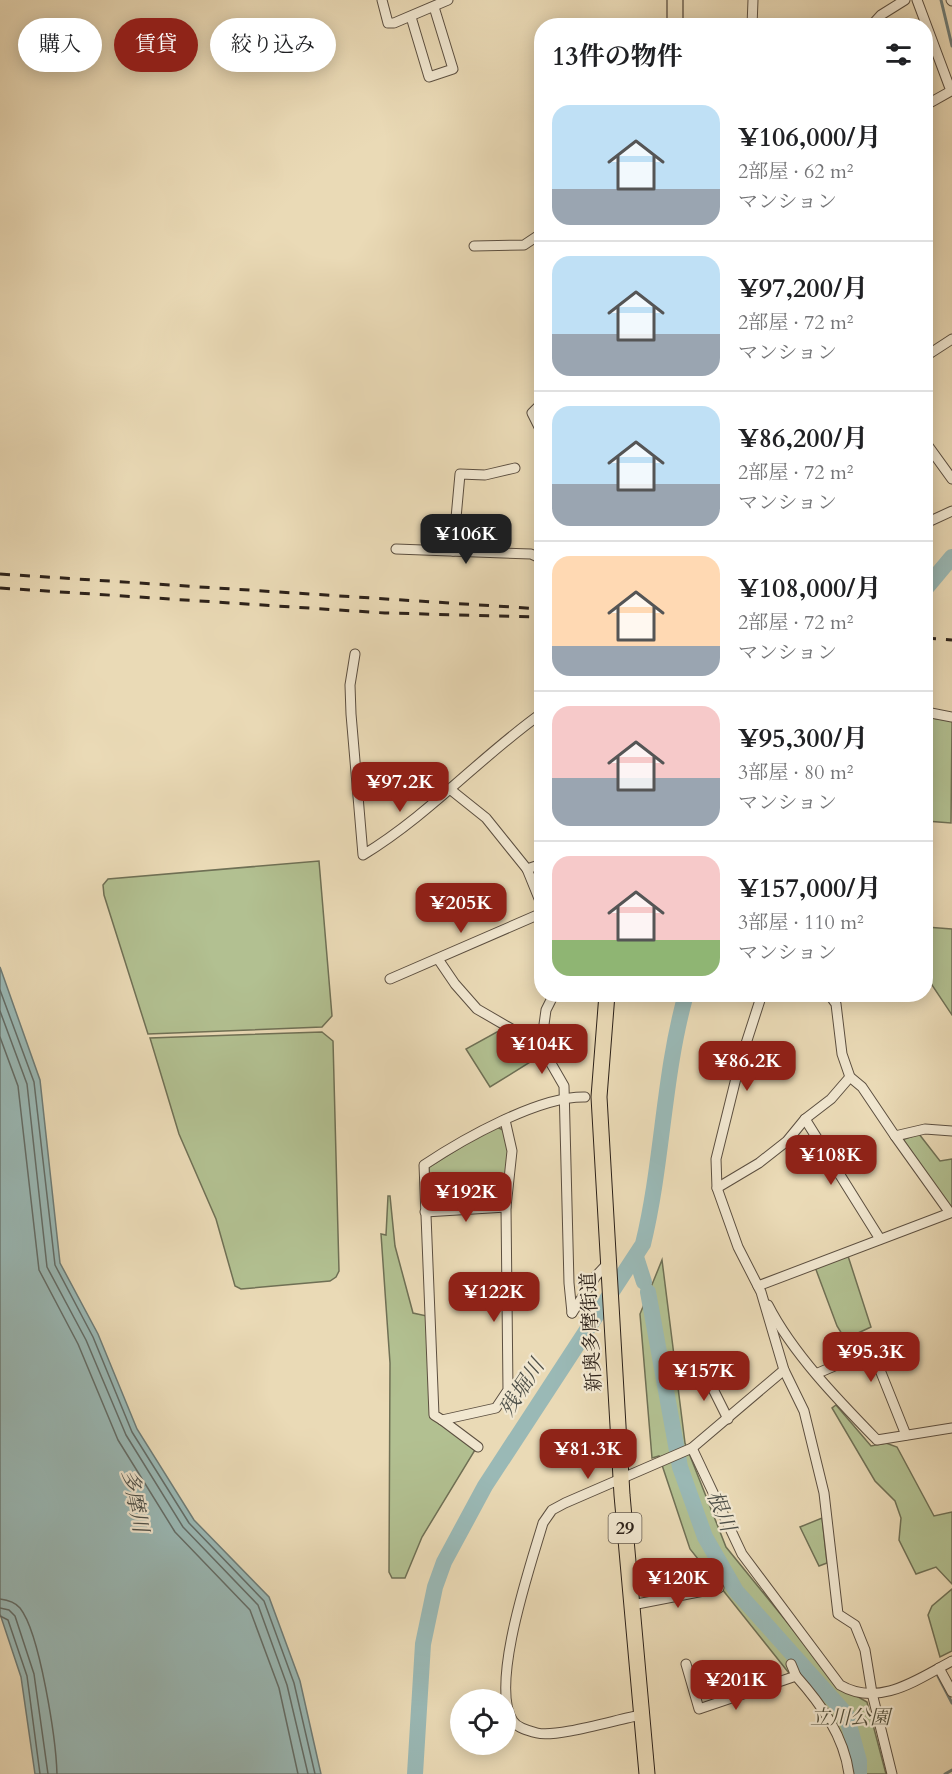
<!DOCTYPE html>
<html lang="ja">
<meta charset="utf-8">
<style>
:root{--surface:#fff;--page:#f6f6f6;--text:#202124;--muted:#757577;--line:#e0e0e0;--accent:#8f2418}
body{margin:0;font-family:Cardo,"Noto Serif JP",serif;background:var(--page);color:var(--text);height:100vh;display:flex;flex-direction:column;font-size:22px;white-space:nowrap}
*{box-sizing:border-box;margin:0}
p{font-size:20px;color:var(--muted)}
.icon{flex:none;width:33px;height:33px;fill:none;stroke:currentColor;stroke-width:2;stroke-linecap:round;stroke-linejoin:round}
.map{position:relative;flex:1;overflow:hidden}
.side{position:absolute;left:534px;top:18px;width:399px;height:984px;display:flex;flex-direction:column;background:var(--surface);border-radius:24px;box-shadow:0 3px 15px #0003}
.side>*{flex:none}
.top-card{position:absolute;left:18px;top:18px;width:426px;height:54px;display:flex;gap:12px}
.tools{position:absolute;left:450px;top:1689px;display:grid;gap:12px}
.tools a{display:grid;place-items:center;width:66px;height:66px;border-radius:50%;background:var(--surface);box-shadow:0 3px 15px #0003;font-size:30px}
.price{position:absolute;translate:-50% -51px;padding:0 14px;border-radius:12px;background:var(--accent);color:#fff;font-size:20px;line-height:39px;filter:drop-shadow(0 2px 3px #0008)}
.price::after{content:'';position:absolute;left:50%;top:36px;width:18px;height:14px;margin-left:-9px;background:inherit;clip-path:polygon(0 0,100% 0,50% 100%)}
.price.active{background:#222;color:#fff}
ul{padding:0;list-style:none}
li{display:flex;align-items:center;gap:18px;height:150px;padding:0 18px}
li+li{border-top:2px solid var(--line)}
li span{display:grid;place-items:center;flex:none;width:168px;height:120px;border-radius:18px;color:#555}
li>.icon{margin-inline-start:auto}
span .icon{width:72px;height:72px;fill:#fffc;stroke-width:1}
li b{font-size:26px}
h2{display:flex;justify-content:space-between;align-items:center;height:72px;padding:0 18px;font-size:26px}
.chip{padding:0 21px;border-radius:27px;background:var(--surface);box-shadow:0 3px 15px #0003;font-size:21px;line-height:54px}
.chip.active{background:var(--accent);color:#fff}
.map>svg:first-child{display:block}
</style>
<div class="map">
<svg width="952" height="1774" viewBox="0 0 952 1774">
<rect width="100%" height="100%" fill="#eadab6"/>
<filter id="stains"><feTurbulence type="fractalNoise" baseFrequency=".00333" numOctaves="4"/><feColorMatrix values="0 0 0 0 .2 0 0 0 0 .09 0 0 0 0 .02 0 0 0 .5 -.17"/></filter>
<radialGradient id="worn" r=".72"><stop offset=".6" stop-color="#630" stop-opacity="0"/><stop offset="1" stop-color="#630" stop-opacity=".3"/></radialGradient>
<!-- green -->
<g fill="#b2c091" stroke="#6f7055" stroke-width="1.5">
<polygon points="926,717 952,721 951,823 926,821"/>
<polygon points="319,861 332,1016 322,1027 148,1034 104,895 103,885 108,879"/>
<polygon points="926,927 952,929 952,1015 926,976"/>
<polygon points="504,1028 539,1048 543,1054 490,1087 466,1049"/>
<polygon points="322,1032 333,1041 339,1271 336,1277 330,1281 241,1289 235,1286 216,1219 179,1134 150,1038"/>
<polygon points="495,1126 503,1130 509,1151 504,1183 489,1183 487,1205 429,1208 429,1167"/>
<polygon points="919,1134 940,1161 952,1159 952,1207 948,1209 899,1141"/>
<polygon points="388,1196 390,1196 395,1246 413,1313 427,1316 432,1416 475,1450 422,1537 405,1578 392,1578 389,1572 390,1363 381,1234 386,1235"/>
<polygon points="848,1256 871,1327 845,1339 837,1326 815,1267"/>
<polygon points="662,1260 685,1443 726,1547 839,1686 867,1702 886,1774 847,1774 844,1742 690,1549 659,1456 652,1458 640,1314"/>
<polygon points="836,1405 871,1446 886,1443 897,1447 934,1516 952,1512 952,1584 936,1567 916,1574 899,1540 901,1518 895,1501 875,1481 832,1408"/>
<polygon points="822,1518 827,1563 819,1566 800,1527"/>
<polygon points="952,1589 952,1651 940,1657 928,1615 932,1606"/>
</g>
<!-- water -->
<polygon fill="#9ab9b6" stroke="#6e7c77" stroke-width="1.5" points="0,967 40,1080 60,1263 98,1334 137,1429 194,1520 269,1597 300,1681 321,1774 35,1774 21,1677 0,1614"/>
<g fill="none" stroke-linecap="round" stroke-linejoin="round">
<!-- shore -->
<g stroke="#636d68" stroke-width="1.5">
<polyline points="0,990 34,1082 55,1265 93,1337 132,1432 189,1523 264,1601 294,1683 315,1774"/>
<polyline points="0,1011 27,1084 47,1267 86,1340 126,1435 183,1527 258,1605 287,1685 308,1774"/>
<polyline points="0,1037 18,1086 39,1270 78,1344 118,1440 175,1532 250,1610 279,1688 298,1774"/>
<path d="M0,1599C8,1600 15,1602 20,1608C40,1633 56,1740 57,1774"/>
<polyline points="0,1608 9,1610 15,1616 34,1674 48,1774"/>
<polyline points="0,1616 8,1620 27,1676 40,1774"/>
</g>
<!-- stream -->
<g stroke="#6e7c77" stroke-width="3">
<polyline points="941,0 952,46"/>
<polyline points="938,1676 952,1703"/>
<polyline points="945,1774 952,1770"/>
</g>
<!-- river -->
<g stroke="#9ab9b6" stroke-width="16">
<polyline points="926,588 952,557"/>
<polyline points="636,1257 644,1282"/>
<polyline points="648,1292 680,1467 705,1537 736,1591 846,1714 859,1761 859,1774"/>
<path d="M415,1774L423,1644L435,1587L444,1562L485,1486L643,1244C663,1162 663,1075 686,994"/>
</g>
<defs>
<g id="street">
<polyline points="382,0 388,23 394,23 448,0"/>
<polyline points="917,0 951,91 926,105"/>
<polyline points="951,0 952,1"/>
<polyline points="411,17 429,77 453,69 434,7"/>
<polyline points="752,26 753,0"/>
<polyline points="871,26 881,15 905,0"/>
<polyline points="474,246 524,245 542,233"/>
<polyline points="926,356 952,339"/>
<polyline points="542,403 532,413 542,433"/>
<polyline points="926,443 952,479"/>
<polyline points="926,523 952,511"/>
<polyline points="396,549 531,554 542,559"/>
<polyline points="453,551 460,474 485,475 515,468"/>
<path d="M355,654L350,685L351,714L363,855C429,815 480,757 542,713"/>
<polyline points="926,712 952,717"/>
<polyline points="451,790 486,818 527,869 542,906"/>
<polyline points="527,869 542,864"/>
<polyline points="438,959 455,984 477,1009 541,1046 564,1086 569,1283 572,1313"/>
<polyline points="390,979 542,913"/>
<polyline points="762,994 740,1062 716,1159 717,1188 738,1247 761,1292 784,1370 804,1411 824,1493 838,1614 855,1625 865,1650 872,1693 892,1774"/>
<polyline points="829,994 836,1004 842,1054 850,1077 862,1087 895,1136 925,1129 952,1131"/>
<polyline points="541,1046 546,1010 554,994"/>
<polyline points="805,1119 880,1239"/>
<polyline points="717,1188 759,1163 787,1141 805,1119 831,1099 850,1077"/>
<polyline points="425,1212 506,1207"/>
<polyline points="758,1286 950,1213 895,1136"/>
<path d="M768,1305C793,1354 839,1401 877,1440L952,1428"/>
<polyline points="572,1313 596,1276 608,1263"/>
<polyline points="705,1373 728,1419"/>
<polyline points="818,1373 872,1350 906,1435"/>
<path d="M442,1420L434,1415L424,1165C463,1139 539,1096 585,1097"/>
<polyline points="478,1447 442,1420 496,1408 508,1390 506,1207 512,1151 505,1120"/>
<path d="M692,1448L742,1554L840,1685C879,1708 918,1679 952,1661"/>
<polyline points="632,1605 719,1588"/>
<polyline points="686,1664 699,1709 796,1676 791,1664"/>
<polyline points="939,1668 952,1692"/>
<path d="M796,1676C821,1704 844,1736 849,1774"/>
<path d="M641,1715C618,1719 556,1738 537,1733C529,1731 517,1728 513,1721C489,1686 531,1564 543,1523L552,1510L565,1503L692,1448L784,1370"/>
</g>
<g id="primary">
<polyline points="675,26 675,0"/>
<polyline points="607,994 599,1097 622,1495 647,1774"/>
</g>
</defs>
<!-- street casing -->
<use href="#street" stroke="#5c4f40" stroke-width="11"/>
<!-- primary casing -->
<use href="#primary" stroke="#2c2119" stroke-width="17"/>
<!-- street -->
<use href="#street" stroke="#f1e7d0" stroke-width="9"/>
<!-- primary -->
<use href="#primary" stroke="#eadab6" stroke-width="15"/>
<!-- rail -->
<g stroke="#2c2119" stroke-width="3" stroke-dasharray="10 10" stroke-linecap="butt">
<polyline points="0,574 542,609"/>
<polyline points="0,588 385,613 542,617"/>
<polyline points="926,638 952,640"/>
</g>
</g>
<g text-anchor="middle" dominant-baseline="central" stroke-width="4.5" stroke-linejoin="round" paint-order="stroke">
<!-- shield labels -->
<rect fill="#f1e7d0" stroke="#675c50" stroke-width="1.5" x="608.5" y="1513" width="33" height="30" rx="4.5"/>
<g font-size="18" font-weight="bold" fill="#2c2119">
<text x="625" y="1528">29</text>
</g>
<!-- street labels -->
<g font-size="20" fill="#2c2119" stroke="#f1e7d0">
<text transform="translate(591 1332) rotate(-93)">新奥多摩街道</text>
</g>
<!-- park labels -->
<g font-size="20" font-style="italic" fill="#54513d" stroke="#f1e7d0">
<text x="850" y="1717">立川公園</text>
</g>
<!-- water labels -->
<g font-size="21" font-style="italic" fill="#4d4f48" stroke="#f1e7d0">
<text transform="translate(522 1388) rotate(-57)">残堀川</text>
<text transform="translate(135 1501) rotate(79)">多摩川</text>
<text transform="translate(721 1511) rotate(68)">根川</text>
</g>
</g>
<rect width="100%" height="100%" filter="url(#stains)"/>
<rect width="100%" height="100%" fill="url(#worn)"/>
</svg>
<div class="tools">
<a><svg class="icon" aria-label="locate" viewBox="0 0 24 24"><circle cx="12" cy="12" r="6"/><path d="M12 2v4M12 18v4M2 12h4M18 12h4"/></svg></a>
</div>
<b class="price active" style="left:466px;top:565px">¥106K</b>
<b class="price" style="left:400px;top:813px">¥97.2K</b>
<b class="price" style="left:461px;top:934px">¥205K</b>
<b class="price" style="left:542px;top:1075px">¥104K</b>
<b class="price" style="left:747px;top:1092px">¥86.2K</b>
<b class="price" style="left:831px;top:1186px">¥108K</b>
<b class="price" style="left:466px;top:1223px">¥192K</b>
<b class="price" style="left:494px;top:1323px">¥122K</b>
<b class="price" style="left:871px;top:1383px">¥95.3K</b>
<b class="price" style="left:704px;top:1402px">¥157K</b>
<b class="price" style="left:588px;top:1480px">¥81.3K</b>
<b class="price" style="left:678px;top:1609px">¥120K</b>
<b class="price" style="left:736px;top:1711px">¥201K</b>
<div class="top-card">
<a class="chip">購入</a>
<a class="chip active">賃貸</a>
<a class="chip">絞り込み</a>
</div>
<section class="side">
<h2>13件の物件<svg class="icon" aria-label="filters" viewBox="0 0 24 24"><path d="M4 7h16M4 17h16"/><circle cx="9" cy="7" r="2"/><circle cx="15" cy="17" r="2"/></svg></h2>
<ul>
<li><span style="background:linear-gradient(#bfe0f5 70%,#9aa5b1 0)"><svg class="icon" aria-label="home" viewBox="0 0 24 24"><path d="M3 11l9-7 9 7M6 9v11h12V9"/></svg></span><div><b>¥106,000/月</b><p>2部屋 · 62 m²</p><p>マンション</p></div></li>
<li><span style="background:linear-gradient(#bfe0f5 65%,#9aa5b1 0)"><svg class="icon" aria-label="home" viewBox="0 0 24 24"><path d="M3 11l9-7 9 7M6 9v11h12V9"/></svg></span><div><b>¥97,200/月</b><p>2部屋 · 72 m²</p><p>マンション</p></div></li>
<li><span style="background:linear-gradient(#bfe0f5 65%,#9aa5b1 0)"><svg class="icon" aria-label="home" viewBox="0 0 24 24"><path d="M3 11l9-7 9 7M6 9v11h12V9"/></svg></span><div><b>¥86,200/月</b><p>2部屋 · 72 m²</p><p>マンション</p></div></li>
<li><span style="background:linear-gradient(#ffd9b3 75%,#9aa5b1 0)"><svg class="icon" aria-label="home" viewBox="0 0 24 24"><path d="M3 11l9-7 9 7M6 9v11h12V9"/></svg></span><div><b>¥108,000/月</b><p>2部屋 · 72 m²</p><p>マンション</p></div></li>
<li><span style="background:linear-gradient(#f6c9c9 60%,#9aa5b1 0)"><svg class="icon" aria-label="home" viewBox="0 0 24 24"><path d="M3 11l9-7 9 7M6 9v11h12V9"/></svg></span><div><b>¥95,300/月</b><p>3部屋 · 80 m²</p><p>マンション</p></div></li>
<li><span style="background:linear-gradient(#f6c9c9 70%,#8fb573 0)"><svg class="icon" aria-label="home" viewBox="0 0 24 24"><path d="M3 11l9-7 9 7M6 9v11h12V9"/></svg></span><div><b>¥157,000/月</b><p>3部屋 · 110 m²</p><p>マンション</p></div></li>
</ul>
</section>
</div>
